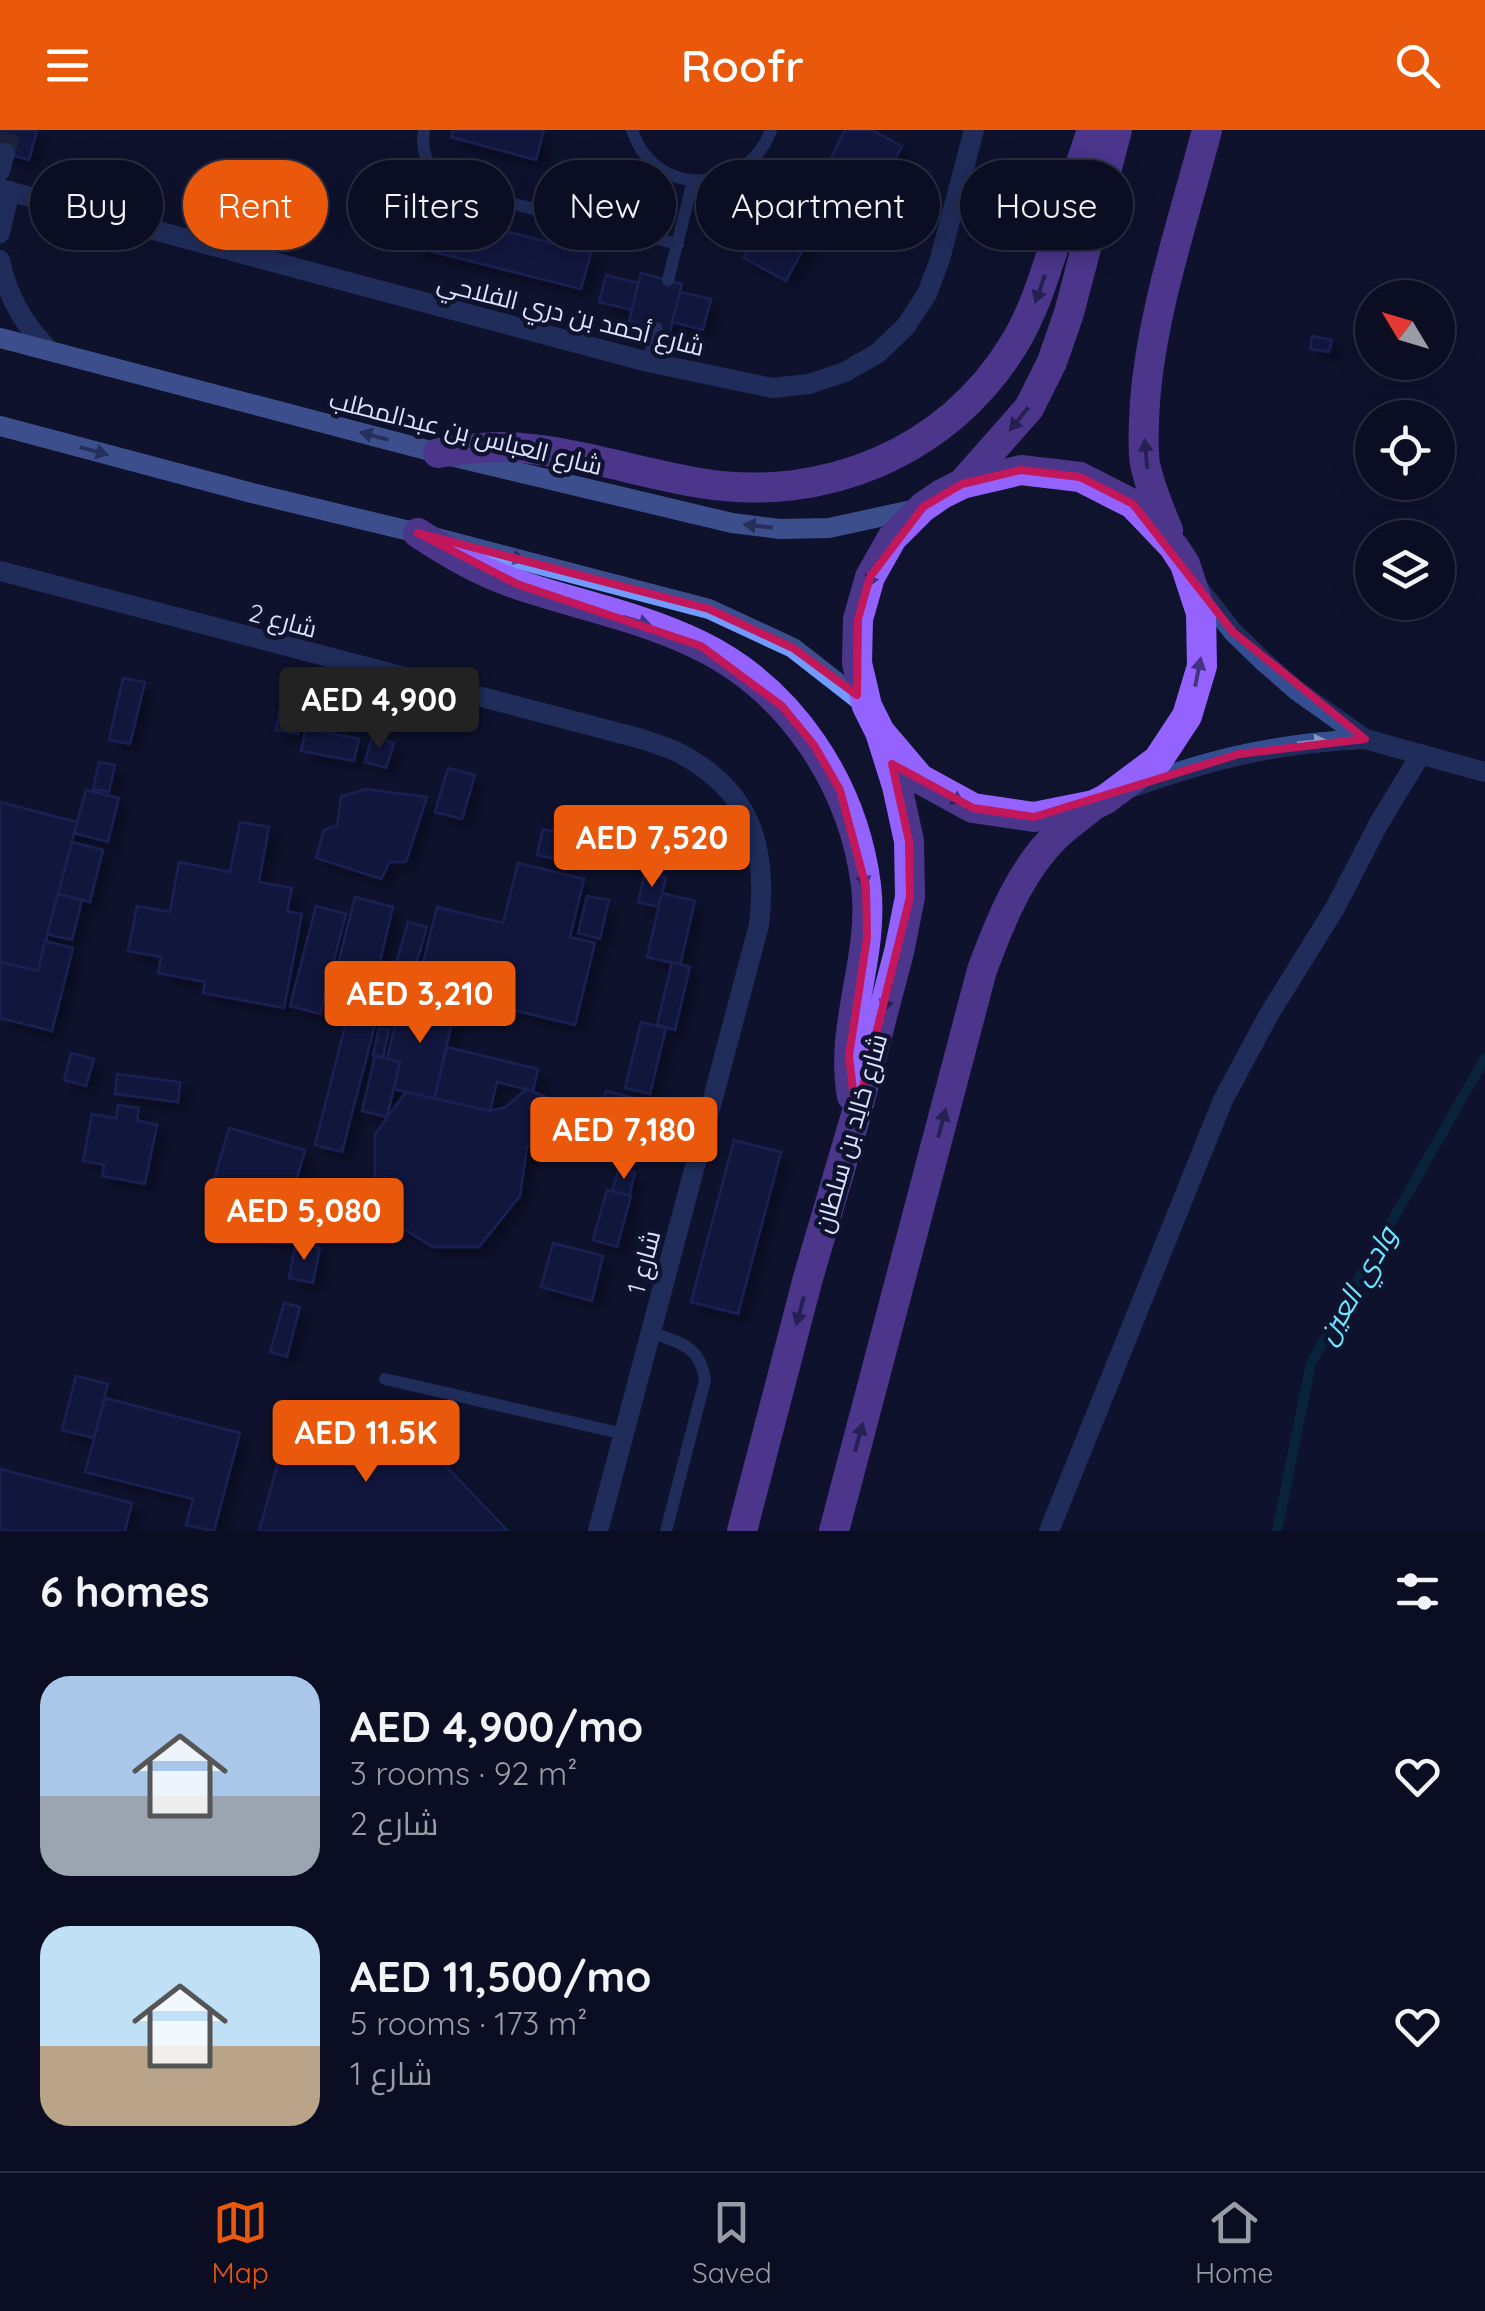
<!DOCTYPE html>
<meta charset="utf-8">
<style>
:root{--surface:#0b0e22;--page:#191c2f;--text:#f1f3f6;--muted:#9a9ca5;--line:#2b2e40;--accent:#ea580c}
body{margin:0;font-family:Quicksand,Cairo,sans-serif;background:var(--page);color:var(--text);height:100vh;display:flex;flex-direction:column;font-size:38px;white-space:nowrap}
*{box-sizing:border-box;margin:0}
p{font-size:32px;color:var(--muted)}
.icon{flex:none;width:55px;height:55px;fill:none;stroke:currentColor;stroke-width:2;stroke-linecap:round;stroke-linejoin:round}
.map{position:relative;height:1401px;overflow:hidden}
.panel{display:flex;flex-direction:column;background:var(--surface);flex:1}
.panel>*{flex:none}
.hud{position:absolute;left:30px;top:30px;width:1425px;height:90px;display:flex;gap:20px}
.needle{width:65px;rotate:308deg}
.controls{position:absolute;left:1355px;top:150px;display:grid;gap:20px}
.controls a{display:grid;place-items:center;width:100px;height:100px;border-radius:50%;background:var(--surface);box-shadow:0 5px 25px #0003,0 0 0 2px var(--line);font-size:50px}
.price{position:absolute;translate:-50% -85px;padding:0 22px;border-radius:10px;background:var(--accent);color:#fff;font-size:32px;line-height:65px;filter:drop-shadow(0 2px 5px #0008)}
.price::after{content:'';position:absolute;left:50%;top:60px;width:30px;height:22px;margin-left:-15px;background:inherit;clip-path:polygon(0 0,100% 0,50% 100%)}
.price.on{background:#222;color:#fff}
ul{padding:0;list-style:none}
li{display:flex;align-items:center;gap:30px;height:250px;padding:0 40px}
li span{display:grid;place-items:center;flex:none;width:280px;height:200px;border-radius:30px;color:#555}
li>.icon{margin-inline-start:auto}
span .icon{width:120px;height:120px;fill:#fffc;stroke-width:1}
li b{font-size:42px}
h2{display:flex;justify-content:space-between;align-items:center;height:120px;padding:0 40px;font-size:42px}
.tag{padding:0 35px;border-radius:45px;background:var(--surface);box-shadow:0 5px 25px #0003,0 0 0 2px var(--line);font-size:35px;line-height:90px}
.tag.on{background:var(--accent);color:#fff}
header{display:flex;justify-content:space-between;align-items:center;height:130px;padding:0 40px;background:var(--accent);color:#fff;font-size:45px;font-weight:600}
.tabs{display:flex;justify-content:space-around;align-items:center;height:140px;border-top:2px solid var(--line);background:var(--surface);font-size:28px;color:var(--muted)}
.tabs a{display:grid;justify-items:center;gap:5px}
.tabs .on{color:var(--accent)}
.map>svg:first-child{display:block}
</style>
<header><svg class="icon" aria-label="menu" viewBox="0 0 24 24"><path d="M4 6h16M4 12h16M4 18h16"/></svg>Roofr<svg class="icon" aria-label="search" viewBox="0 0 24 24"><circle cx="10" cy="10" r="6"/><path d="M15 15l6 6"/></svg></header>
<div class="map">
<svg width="1485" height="1401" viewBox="0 0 1485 1401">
<defs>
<filter id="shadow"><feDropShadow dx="9" dy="9" stdDeviation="5" flood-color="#0009"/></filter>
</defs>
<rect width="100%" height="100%" fill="#0f132e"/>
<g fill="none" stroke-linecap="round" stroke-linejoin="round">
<!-- stream -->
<polyline stroke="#053850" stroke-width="10" points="1277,1401 1311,1233 1485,928"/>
</g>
<!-- building -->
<g fill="#191f51" stroke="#28327f" stroke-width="2.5" filter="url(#shadow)">
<polygon points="0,0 37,0 29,30 0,22"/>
<polygon points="453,0 544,0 536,30 451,7"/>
<polygon points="845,0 871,0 902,16 877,63 826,38"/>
<polygon points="423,80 591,123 581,159 414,117"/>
<polygon points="768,83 810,106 786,151 744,128"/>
<polygon points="641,143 682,154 670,202 629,191"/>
<polygon points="606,145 638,153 632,180 599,172"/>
<polygon points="680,162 711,169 703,200 672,192"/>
<polygon points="1312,206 1332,210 1329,222 1310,219"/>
<polygon points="123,548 145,552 130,614 109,610"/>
<polygon points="280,579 301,583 298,604 276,600"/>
<polygon points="306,598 359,609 354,631 301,621"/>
<polygon points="372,607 394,613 386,638 365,632"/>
<polygon points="99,632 115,635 109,662 93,659"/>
<polygon points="448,638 475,645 462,689 435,682"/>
<polygon points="365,659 427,667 406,732 390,732 381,749 316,728 324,700 337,695 341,667"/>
<polygon points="86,660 119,668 108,712 74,703"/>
<polygon points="0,672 77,692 38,841 0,832"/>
<polygon points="240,692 269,697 259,752 292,758 287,781 302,784 284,878 203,863 205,852 158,843 161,827 128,821 137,776 170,782 179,732 230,742"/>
<polygon points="543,699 571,705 565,731 537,725"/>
<polygon points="72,712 103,720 90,772 58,764"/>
<polygon points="518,733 584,749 570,807 595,813 575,895 442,863 445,851 420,845 437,777 503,793"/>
<polygon points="645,743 666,748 659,777 638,772"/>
<polygon points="662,763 695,771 680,835 647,827"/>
<polygon points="58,764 82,770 72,810 47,804"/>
<polygon points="587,766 609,770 600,809 578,803"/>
<polygon points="355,767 393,777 375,852 336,842"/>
<polygon points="316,776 346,784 320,884 290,876"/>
<polygon points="408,792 427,797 407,866 388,861"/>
<polygon points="45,811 73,818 52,901 0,888 0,832 38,841"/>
<polygon points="672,832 690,837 675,900 657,895"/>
<polygon points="353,846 370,850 364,872 347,867"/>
<polygon points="374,863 387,866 381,892 368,888"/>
<polygon points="402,868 455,880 434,969 394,959 400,932 387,929"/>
<polygon points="348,884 376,891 342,1022 315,1015"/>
<polygon points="641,892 666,898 650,964 625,958"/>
<polygon points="379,898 389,900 383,927 373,925"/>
<polygon points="447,917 538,939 533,961 497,952 490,981 434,969"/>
<polygon points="71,923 94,929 86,956 64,950"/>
<polygon points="375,926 400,932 387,987 362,981"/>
<polygon points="117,944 180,952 178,972 115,964"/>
<polygon points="526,959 556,971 561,991 548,1012 527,1017 520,1066 479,1117 433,1117 399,1096 402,1073 375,1051 375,1004 406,962 490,981 506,977"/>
<polygon points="606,961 646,971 636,1011 596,1001"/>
<polygon points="118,975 139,978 137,990 157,995 145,1054 102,1046 104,1035 83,1031 92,984 116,988"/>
<polygon points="229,998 305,1020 285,1089 209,1067"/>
<polygon points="734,1010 781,1022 738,1184 691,1172"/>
<polygon points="619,1039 635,1043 629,1066 612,1061"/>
<polygon points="607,1060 631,1066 617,1117 593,1110"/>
<polygon points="247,1078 285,1089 279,1108 242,1097"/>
<polygon points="296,1113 320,1118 313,1153 289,1148"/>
<polygon points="553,1113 603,1126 592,1171 541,1157"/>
<polygon points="284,1173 300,1177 287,1227 270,1222"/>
<polygon points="76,1246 108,1254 94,1308 62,1300"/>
<polygon points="105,1268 240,1303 214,1401 186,1395 193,1369 85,1342"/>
<polygon points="291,1286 420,1309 508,1401 259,1401"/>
<polygon points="0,1339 132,1373 125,1401 0,1401"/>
</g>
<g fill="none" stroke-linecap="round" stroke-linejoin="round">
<!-- street-tunnel -->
<polyline stroke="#2e324d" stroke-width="20" stroke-dasharray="20 10" stroke-linecap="butt" points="5,23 11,0"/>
<!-- lane -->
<g stroke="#354e91" stroke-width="12">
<path d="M424,0C419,33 437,50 465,62L678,114"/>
<path d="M632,0C635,7 638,16 643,22C678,70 752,54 771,0"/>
<polyline points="668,150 693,51"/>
<polyline points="648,232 656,198"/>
<path d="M650,1202C680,1213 700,1215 705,1250L666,1401"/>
<polyline points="385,1249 624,1304"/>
</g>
<!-- street -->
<g stroke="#354e91" stroke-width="20">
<polyline points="0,41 5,23"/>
<polyline points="0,59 648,232 772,258 809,254 845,242 878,223 906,196 927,164 940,129 974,0"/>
<polyline points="0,103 10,61"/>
<path d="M0,130C7,166 23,194 49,220"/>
<path d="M0,441L642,609C655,614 668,617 679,623C752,661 768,718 759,795L598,1401"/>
<polyline points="1200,460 1233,502 1264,532 1296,560 1365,609 1485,642"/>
<path d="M1133,657C1215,628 1278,613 1365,609"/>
<polyline points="1049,1401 1223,970 1268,886 1335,778 1379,693 1421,624"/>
</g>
<!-- secondary -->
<g stroke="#739aff" stroke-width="20">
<polyline points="0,208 438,323 732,393 780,399 829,398 921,378"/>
<polyline points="0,296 252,363 418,403 709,479 793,518 866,575"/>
</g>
<!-- primary -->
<g stroke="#9463ff" stroke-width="30">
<path d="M438,323C466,319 494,315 521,318C582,323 640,343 700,353C823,374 949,322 1014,214C1033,183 1043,150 1054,116C1066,77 1079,39 1092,0"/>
<polyline points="962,354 1029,278 1052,232 1069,183 1117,0"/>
<path d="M1168,400C1159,379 1150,357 1145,334C1142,315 1144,292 1145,272C1152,180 1184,89 1207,0"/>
<path d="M418,403C450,424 482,443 519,455C579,475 642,487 699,515C792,560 853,655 866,755C875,827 839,895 852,966"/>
<polyline points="742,1401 808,1148 856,985 899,822 910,767 909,711 897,656 880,602 867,576 857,533 858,489 870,447 892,408 923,377 942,364 962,354 1021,340 1080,347 1133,374 1174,417 1185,434 1201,483 1202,536 1187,586 1158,630 1106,669 1094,675 1034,687 973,678 920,649 880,602"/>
<path d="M834,1401L982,840C1000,792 1020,740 1058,704C1068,695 1079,687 1089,679"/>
</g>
</g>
<!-- one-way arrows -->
<defs><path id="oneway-solid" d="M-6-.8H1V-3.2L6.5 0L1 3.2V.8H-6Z" transform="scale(2.5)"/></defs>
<g fill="#443382">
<use href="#oneway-solid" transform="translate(1040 159) rotate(109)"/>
<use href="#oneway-solid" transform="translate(1019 289) rotate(129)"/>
<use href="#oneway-solid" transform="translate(1146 324) rotate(-95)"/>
<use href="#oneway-solid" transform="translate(873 444) rotate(114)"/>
<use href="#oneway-solid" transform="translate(637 491) rotate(17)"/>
<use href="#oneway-solid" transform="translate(1198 542) rotate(-79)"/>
<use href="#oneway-solid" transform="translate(951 666) rotate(29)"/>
<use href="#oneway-solid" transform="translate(863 744) rotate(80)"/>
<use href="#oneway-solid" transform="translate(887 868) rotate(105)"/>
<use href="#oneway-solid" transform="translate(942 993) rotate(-75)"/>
<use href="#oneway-solid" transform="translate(800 1181) rotate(105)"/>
<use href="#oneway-solid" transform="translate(859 1307) rotate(-75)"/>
</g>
<g fill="#415696">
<use href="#oneway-solid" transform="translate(374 306) rotate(-165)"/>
<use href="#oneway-solid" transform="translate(94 321) rotate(15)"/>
<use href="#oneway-solid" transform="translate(758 396) rotate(-173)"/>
<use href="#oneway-solid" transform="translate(511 427) rotate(15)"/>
</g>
<use fill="#8898c8" href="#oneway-solid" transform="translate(1312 612) rotate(-6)"/>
<!-- marked area -->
<path d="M0 0H1485V1401H0ZM1021,340L1080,347L1133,374L1233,502L1365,609L1239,624L1034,687L973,678L892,634L909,711L910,767L856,985L849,926L867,808L866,757L840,660L814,615L782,576L701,516L517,454L418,403L709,479L793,518L857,565L858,489L870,447L923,377L962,354Z" fill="#0f132e" fill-opacity=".55" fill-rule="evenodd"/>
<path fill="none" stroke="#c2185b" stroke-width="8" stroke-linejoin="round" d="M1021,340L1080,347L1133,374L1233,502L1365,609L1239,624L1034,687L973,678L892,634L909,711L910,767L856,985L849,926L867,808L866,757L840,660L814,615L782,576L701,516L517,454L418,403L709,479L793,518L857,565L858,489L870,447L923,377L962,354Z"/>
<g text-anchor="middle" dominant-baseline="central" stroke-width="9" stroke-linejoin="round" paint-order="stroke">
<!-- street labels -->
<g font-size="25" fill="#dce2ff" stroke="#0f132e">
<text transform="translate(571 184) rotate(14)">شارع أحمد بن دري الفلاحي</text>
<text transform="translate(466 302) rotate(14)">شارع العباس بن عبدالمطلب</text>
<text transform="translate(283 490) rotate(15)">شارع 2</text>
<text transform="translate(850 1003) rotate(-74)">شارع خالِد بن سلطان</text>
<text transform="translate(643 1132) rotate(-75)">شارع 1</text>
</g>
<!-- water labels -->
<g font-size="28" font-style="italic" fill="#6ae8ff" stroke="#0f132e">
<text transform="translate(1356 1155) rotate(-60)">وادي العين</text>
</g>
</g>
</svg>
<div class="controls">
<a><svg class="needle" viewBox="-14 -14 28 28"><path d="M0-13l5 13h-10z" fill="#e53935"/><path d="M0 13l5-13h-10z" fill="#9a9ca5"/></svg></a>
<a><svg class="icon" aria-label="locate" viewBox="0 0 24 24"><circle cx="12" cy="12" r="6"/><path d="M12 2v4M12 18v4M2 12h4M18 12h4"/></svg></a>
<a><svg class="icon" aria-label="layers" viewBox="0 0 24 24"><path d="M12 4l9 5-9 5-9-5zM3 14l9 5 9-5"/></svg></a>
</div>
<b class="price on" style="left:379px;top:622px">AED 4,900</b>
<b class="price" style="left:652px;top:760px">AED 7,520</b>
<b class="price" style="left:420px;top:916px">AED 3,210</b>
<b class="price" style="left:624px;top:1052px">AED 7,180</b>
<b class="price" style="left:304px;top:1133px">AED 5,080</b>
<b class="price" style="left:366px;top:1355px">AED 11.5K</b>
<div class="hud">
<a class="tag">Buy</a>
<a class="tag on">Rent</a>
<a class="tag">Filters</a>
<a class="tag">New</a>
<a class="tag">Apartment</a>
<a class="tag">House</a>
</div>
</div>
<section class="panel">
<h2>6 homes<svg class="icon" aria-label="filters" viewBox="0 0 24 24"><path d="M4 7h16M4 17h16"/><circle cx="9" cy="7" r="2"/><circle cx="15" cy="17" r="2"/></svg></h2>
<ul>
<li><span style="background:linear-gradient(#a9c7e8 60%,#9aa5b1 0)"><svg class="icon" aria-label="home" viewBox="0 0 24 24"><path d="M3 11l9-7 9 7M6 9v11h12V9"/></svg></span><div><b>AED 4,900/mo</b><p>3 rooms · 92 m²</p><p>شارع 2</p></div><svg class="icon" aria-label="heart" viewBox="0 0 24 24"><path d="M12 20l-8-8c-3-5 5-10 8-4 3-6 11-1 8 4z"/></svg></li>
<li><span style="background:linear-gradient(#bfe0f5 60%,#b9a48a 0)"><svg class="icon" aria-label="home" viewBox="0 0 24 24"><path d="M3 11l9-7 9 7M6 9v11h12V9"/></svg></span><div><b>AED 11,500/mo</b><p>5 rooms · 173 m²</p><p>شارع 1</p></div><svg class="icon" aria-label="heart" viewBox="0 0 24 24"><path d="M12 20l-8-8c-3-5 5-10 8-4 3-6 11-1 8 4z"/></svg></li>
</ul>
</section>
<nav class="tabs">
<a class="on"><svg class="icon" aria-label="map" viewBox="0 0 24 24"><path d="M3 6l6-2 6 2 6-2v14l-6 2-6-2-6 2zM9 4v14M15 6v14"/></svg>Map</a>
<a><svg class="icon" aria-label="saved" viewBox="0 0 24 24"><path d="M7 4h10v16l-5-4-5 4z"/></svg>Saved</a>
<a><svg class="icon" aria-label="home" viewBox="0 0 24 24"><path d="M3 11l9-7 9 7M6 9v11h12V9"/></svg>Home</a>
</nav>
